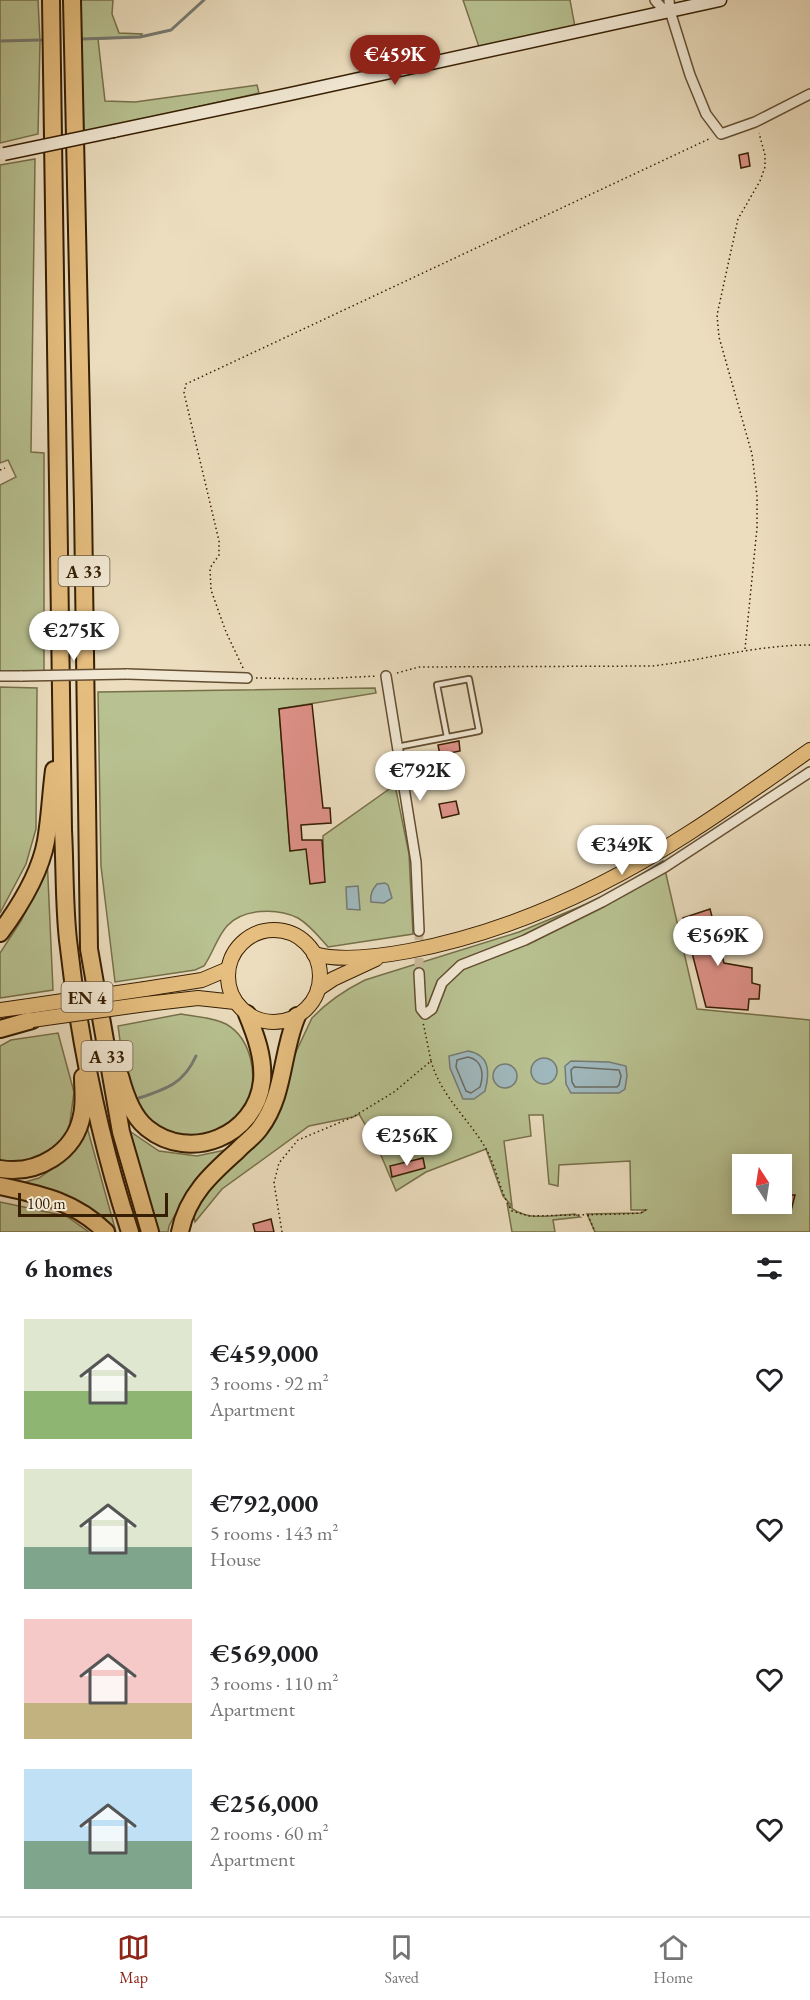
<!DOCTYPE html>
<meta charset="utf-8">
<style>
:root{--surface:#fff;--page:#f6f6f6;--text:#202124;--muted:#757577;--line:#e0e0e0;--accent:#8f2418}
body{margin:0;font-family:"EB Garamond",serif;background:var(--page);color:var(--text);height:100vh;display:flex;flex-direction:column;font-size:22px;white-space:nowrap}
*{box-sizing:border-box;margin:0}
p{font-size:20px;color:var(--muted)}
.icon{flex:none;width:33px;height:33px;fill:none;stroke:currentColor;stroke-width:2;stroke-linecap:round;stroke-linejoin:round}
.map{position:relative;height:1232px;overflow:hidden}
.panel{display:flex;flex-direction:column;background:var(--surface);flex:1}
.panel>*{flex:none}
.needle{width:39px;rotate:348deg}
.controls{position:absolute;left:732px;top:1154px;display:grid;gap:12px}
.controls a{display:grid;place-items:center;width:60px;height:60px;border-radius:0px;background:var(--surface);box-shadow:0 3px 15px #0003;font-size:30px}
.scale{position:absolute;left:18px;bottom:15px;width:150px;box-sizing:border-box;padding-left:6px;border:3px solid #361e02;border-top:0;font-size:16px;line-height:21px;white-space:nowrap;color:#361e02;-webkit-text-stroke:4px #f2e9d5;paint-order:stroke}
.price{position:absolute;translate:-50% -51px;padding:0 14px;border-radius:21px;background:#fff;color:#222;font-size:20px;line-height:39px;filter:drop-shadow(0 2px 3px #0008)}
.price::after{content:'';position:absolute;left:50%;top:36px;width:18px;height:14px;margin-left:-9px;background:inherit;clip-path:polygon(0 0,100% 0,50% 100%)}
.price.active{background:var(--accent);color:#fff}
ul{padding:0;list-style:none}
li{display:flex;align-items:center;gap:18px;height:150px;padding:0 24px}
li span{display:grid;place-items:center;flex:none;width:168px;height:120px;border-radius:0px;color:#555}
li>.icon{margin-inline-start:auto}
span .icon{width:72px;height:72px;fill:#fffc;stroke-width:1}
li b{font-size:26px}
h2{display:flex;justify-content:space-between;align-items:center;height:72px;padding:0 24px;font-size:26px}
.dock{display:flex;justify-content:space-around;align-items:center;height:84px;border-top:2px solid var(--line);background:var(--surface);font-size:16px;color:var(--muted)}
.dock a{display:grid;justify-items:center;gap:3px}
.dock .active{color:var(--accent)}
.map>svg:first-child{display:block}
</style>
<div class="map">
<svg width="810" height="1232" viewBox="0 0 810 1232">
<rect width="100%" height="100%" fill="#ebddbe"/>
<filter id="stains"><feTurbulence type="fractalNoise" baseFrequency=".00333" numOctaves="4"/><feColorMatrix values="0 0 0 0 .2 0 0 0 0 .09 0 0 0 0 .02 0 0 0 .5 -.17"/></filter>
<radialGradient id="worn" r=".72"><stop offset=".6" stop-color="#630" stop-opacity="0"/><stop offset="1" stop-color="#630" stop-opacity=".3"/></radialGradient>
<!-- green -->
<g fill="#b8c191" stroke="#77704a" stroke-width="1.5" fill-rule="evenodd">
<polygon points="0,0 38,0 40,42 38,134 0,143"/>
<polygon points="79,0 113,0 112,14 119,33 142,34 140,37 98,39 105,101 135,102 257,85 259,93 83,132"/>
<polygon points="463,0 570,0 575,27 479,47"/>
<polygon points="35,159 31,452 44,453 44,673 0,672 0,485 16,477 8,460 0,463 0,165"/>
<polygon points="0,687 37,688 36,829 26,864 0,913"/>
<path d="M375,688L376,693L279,709L290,851L307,849L324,882L323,836L395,785L409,854L413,934L328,947C319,937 310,925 298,918C278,908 243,908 227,926C217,937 213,953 204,966L195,970L115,982L101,866L98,692Z"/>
<polygon points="47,856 53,990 0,998 0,953 21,921 35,893"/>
<path d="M663,861L697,1009L810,1020V1232H595L587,1214L641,1213L646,1210H631L630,1161L559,1165L558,1186L549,1184L543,1115H529L531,1136L504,1141L512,1206L503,1196L486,1149L426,1172L396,1191L375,1141L359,1114L353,1117L309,1126L222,1189L195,1222L193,1209L218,1174L251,1147L312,1018C328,1001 345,990 365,980L519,932L606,896ZM742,1164H782V1203H742Z"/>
<path d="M181,1014C196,1017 213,1017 226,1024C252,1039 258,1076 248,1102C246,1107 245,1114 241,1118C221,1138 191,1144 165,1135C151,1130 134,1107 129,1094C123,1078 121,1044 118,1026Z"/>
<polygon points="58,1033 74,1092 69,1129 57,1149 31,1164 0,1165 0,1046 11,1040"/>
<polygon points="87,1127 116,1232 111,1232 15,1185 39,1178 68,1157"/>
<path d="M128,1130L159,1151L197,1156L230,1149C199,1173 187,1192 169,1226L168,1232H159Z"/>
<polygon points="0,1202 66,1216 89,1232 0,1232"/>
<path d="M507,1203C521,1223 554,1215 575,1214L580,1217L553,1220L555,1232H512Z"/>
</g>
<!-- water -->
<g fill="#9fb8bd" stroke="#757a72" stroke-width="1.5">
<path d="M385,883L388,885L392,898L384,903L371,902C370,894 372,890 377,884Z"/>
<polygon points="358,886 360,910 347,909 346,887"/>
<path d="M468,1051C490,1055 490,1072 485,1091L474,1099H463L450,1068L449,1056Z"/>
<circle cx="544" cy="1071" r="13"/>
<polygon points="571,1061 609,1062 626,1066 627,1076 625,1089 619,1093 571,1093 566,1084 565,1066"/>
<circle cx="505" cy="1076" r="12"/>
</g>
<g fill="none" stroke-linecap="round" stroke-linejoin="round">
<!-- shore -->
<g stroke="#6a6b60" stroke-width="1.5">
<path d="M468,1057C483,1060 484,1075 480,1087L471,1093L466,1091L456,1067L457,1060Z"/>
<polygon points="574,1067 619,1070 621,1076 619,1085 617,1087 575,1087 572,1082 571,1070"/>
</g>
<!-- stream -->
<g stroke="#757a72" stroke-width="3">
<polyline points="81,39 140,37 171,30 204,0"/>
<polyline points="0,41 41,40"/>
<path d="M139,1098C167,1089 184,1083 196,1056"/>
</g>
</g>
<!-- building -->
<g fill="#de9188" stroke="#361e02" stroke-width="1.5">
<polygon points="748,153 750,166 741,168 739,155"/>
<polygon points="312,704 323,808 330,808 331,823 301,825 302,840 322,840 325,882 310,884 306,849 290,851 279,709"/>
<polygon points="459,741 460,751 440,755 438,745"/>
<polygon points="456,801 459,814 442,818 439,804"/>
<polygon points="710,909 724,963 752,968 752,983 760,985 759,999 749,999 748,1010 706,1007 683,918"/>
<polygon points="423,1158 425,1168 392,1177 390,1166"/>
<polygon points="782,1195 795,1195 791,1211 766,1209 766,1203 782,1203"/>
<polygon points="271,1219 274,1232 255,1232 253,1224"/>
</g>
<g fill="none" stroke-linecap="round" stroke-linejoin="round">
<!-- minor-tunnel -->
<polyline stroke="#c7b798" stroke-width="9" stroke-dasharray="9 4.5" stroke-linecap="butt" points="419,931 419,973"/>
<defs>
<polyline id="service" points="397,747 479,731 469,679 437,685 447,737"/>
<g id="minor">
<polyline points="655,0 661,7 670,11"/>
<polyline points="669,0 670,11 690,75 706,114 721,134 755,122 810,94"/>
<polyline points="127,674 247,678"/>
<polyline points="0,676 22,676"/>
<polyline points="386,676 416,862 419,931"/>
<polyline points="419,973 421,1009 425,1014 432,1009 442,983 461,965 525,940 602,902 665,867 810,772"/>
</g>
<polyline id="secondary" points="114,131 290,94 720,0"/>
<g id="primary">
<circle cx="274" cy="976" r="46"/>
<path d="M314,954C341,962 382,956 409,951C509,932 604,888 689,833C730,807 770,778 810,750"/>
<polyline points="145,989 202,980 228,969"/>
<polyline points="318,989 333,979 376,959"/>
<polyline points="146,1004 198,998 235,1002"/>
<polyline points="0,1010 29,1006"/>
</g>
<g id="motorway">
<path d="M51,0L63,830C65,866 64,904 68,940C79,1038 99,1138 130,1232"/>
<polyline points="72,0 83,505 89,949 121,1132 150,1232"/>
<path d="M0,933C20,906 40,874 46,841C50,818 51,793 54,770"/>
<polyline points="0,1029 32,1020"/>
<path d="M120,1076C125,1095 132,1116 147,1128C190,1163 256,1136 262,1081C264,1058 256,1036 247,1014"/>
<path d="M0,1169C37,1175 75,1153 82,1115C85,1102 83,1089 83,1077"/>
<path d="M0,1186C42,1195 74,1201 106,1232"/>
<path d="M180,1232C187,1196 211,1174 237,1151C244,1143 254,1137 260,1128C285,1095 281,1053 297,1016"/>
</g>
</defs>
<!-- service casing -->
<use href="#service" stroke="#634e31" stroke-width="8"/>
<!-- minor casing -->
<use href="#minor" stroke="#634e31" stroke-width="12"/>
<!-- secondary casing -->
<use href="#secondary" stroke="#361e02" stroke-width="15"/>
<!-- primary casing -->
<use href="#primary" stroke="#361e02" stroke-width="16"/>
<!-- motorway casing -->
<use href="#motorway" stroke="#361e02" stroke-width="20"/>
<!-- path -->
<g stroke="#361e02" stroke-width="1.5" stroke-dasharray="1.5 3" stroke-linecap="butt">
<polyline points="0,470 5,468"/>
<polyline points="745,649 757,528 757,496 752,454 719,337 717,315 738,219 760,181 765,167 765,155 759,133"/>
<polyline points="243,668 226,632 211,590 210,568 219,555 219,541 184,393 186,384 711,138"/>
<path d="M397,673L419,667L652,666C705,660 756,645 810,645"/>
<polyline points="256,678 317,679 377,676"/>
<path d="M431,1061C441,1096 467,1117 485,1147C497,1167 499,1191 512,1211L529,1216L624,1214L641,1213L647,1209"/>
<polyline points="588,1215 595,1232"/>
<polyline points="282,1232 274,1183 279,1163 298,1140 353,1117 394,1092 431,1061 423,1022"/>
</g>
<!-- service -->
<use href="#service" stroke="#f2e9d5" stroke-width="4.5"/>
<!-- minor -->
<use href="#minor" stroke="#f2e9d5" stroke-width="9"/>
<!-- secondary -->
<use href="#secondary" stroke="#f2e9d5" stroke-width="12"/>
<!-- primary -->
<use href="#primary" stroke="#e6be7f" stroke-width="14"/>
<!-- motorway -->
<use href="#motorway" stroke="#e6be7f" stroke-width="16"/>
<defs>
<polyline id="minor-bridge" points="22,676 127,674"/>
<polyline id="secondary-bridge" points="4,154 114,131"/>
<g id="primary-bridge">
<polyline points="29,1006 145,989"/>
<polyline points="32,1020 146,1004"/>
</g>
</defs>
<!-- minor-bridge casing -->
<use href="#minor-bridge" stroke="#634e31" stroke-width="12" stroke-linecap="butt"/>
<!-- secondary-bridge casing -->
<use href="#secondary-bridge" stroke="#361e02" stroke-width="15" stroke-linecap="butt"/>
<!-- primary-bridge casing -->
<use href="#primary-bridge" stroke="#361e02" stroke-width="16" stroke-linecap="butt"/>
<!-- minor-bridge -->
<use href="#minor-bridge" stroke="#f2e9d5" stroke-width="9"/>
<!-- secondary-bridge -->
<use href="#secondary-bridge" stroke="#f2e9d5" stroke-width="12"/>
<!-- primary-bridge -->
<use href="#primary-bridge" stroke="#e6be7f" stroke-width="14"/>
</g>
<g text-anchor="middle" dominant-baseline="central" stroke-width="6" stroke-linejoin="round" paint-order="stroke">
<!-- shield labels -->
<g fill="#f2e9d5" stroke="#6e5b41" stroke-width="1.5">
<rect x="58.5" y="556" width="51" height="30" rx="4.5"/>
<rect x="61.5" y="982" width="51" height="30" rx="4.5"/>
<rect x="81.5" y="1041" width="51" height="30" rx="4.5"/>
</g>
<g font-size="18" font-weight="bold" fill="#361e02">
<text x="84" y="571">A 33</text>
<text x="87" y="997">EN 4</text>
<text x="107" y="1056">A 33</text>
</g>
</g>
<rect width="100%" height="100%" filter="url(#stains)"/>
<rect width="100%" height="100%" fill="url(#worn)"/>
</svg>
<div class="controls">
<a><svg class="needle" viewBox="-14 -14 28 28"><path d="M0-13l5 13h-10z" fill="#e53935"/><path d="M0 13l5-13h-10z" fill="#757577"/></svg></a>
</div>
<div class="scale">100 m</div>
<b class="price active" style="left:395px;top:86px">€459K</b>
<b class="price" style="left:74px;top:662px">€275K</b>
<b class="price" style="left:420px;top:802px">€792K</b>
<b class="price" style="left:622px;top:876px">€349K</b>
<b class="price" style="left:718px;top:967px">€569K</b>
<b class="price" style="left:407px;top:1167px">€256K</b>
</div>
<section class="panel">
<h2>6 homes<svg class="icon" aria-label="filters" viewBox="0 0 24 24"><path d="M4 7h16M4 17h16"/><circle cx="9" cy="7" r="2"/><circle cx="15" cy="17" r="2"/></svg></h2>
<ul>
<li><span style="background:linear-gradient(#dfe7d0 60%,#8fb573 0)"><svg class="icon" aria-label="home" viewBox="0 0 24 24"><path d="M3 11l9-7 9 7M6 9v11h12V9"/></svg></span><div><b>€459,000</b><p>3 rooms · 92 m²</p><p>Apartment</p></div><svg class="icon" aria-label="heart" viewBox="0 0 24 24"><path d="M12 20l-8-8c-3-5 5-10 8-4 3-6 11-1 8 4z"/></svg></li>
<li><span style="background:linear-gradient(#dfe7d0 65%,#7fa58c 0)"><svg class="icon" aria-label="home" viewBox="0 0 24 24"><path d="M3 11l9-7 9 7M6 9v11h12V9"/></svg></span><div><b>€792,000</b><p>5 rooms · 143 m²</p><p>House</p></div><svg class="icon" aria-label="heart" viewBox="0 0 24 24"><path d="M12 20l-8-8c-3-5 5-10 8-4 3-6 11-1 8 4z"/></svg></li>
<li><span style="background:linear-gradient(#f6c9c9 70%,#c2b280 0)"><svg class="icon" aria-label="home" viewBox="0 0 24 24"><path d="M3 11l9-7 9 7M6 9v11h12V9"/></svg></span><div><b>€569,000</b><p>3 rooms · 110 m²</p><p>Apartment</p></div><svg class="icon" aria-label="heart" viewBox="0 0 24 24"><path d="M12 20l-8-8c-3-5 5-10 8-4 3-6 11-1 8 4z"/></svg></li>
<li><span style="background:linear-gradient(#bfe0f5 60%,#7fa58c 0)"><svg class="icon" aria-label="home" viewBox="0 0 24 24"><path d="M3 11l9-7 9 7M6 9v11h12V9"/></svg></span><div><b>€256,000</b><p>2 rooms · 60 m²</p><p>Apartment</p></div><svg class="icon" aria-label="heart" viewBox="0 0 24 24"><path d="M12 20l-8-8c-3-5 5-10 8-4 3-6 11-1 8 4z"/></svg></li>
</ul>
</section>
<nav class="dock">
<a class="active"><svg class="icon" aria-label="map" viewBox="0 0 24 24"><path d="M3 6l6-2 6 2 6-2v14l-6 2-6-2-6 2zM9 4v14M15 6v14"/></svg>Map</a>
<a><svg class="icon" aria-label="saved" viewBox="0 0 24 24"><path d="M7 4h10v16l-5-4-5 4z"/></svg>Saved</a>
<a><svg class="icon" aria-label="home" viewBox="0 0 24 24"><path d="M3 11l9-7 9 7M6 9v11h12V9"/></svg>Home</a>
</nav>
